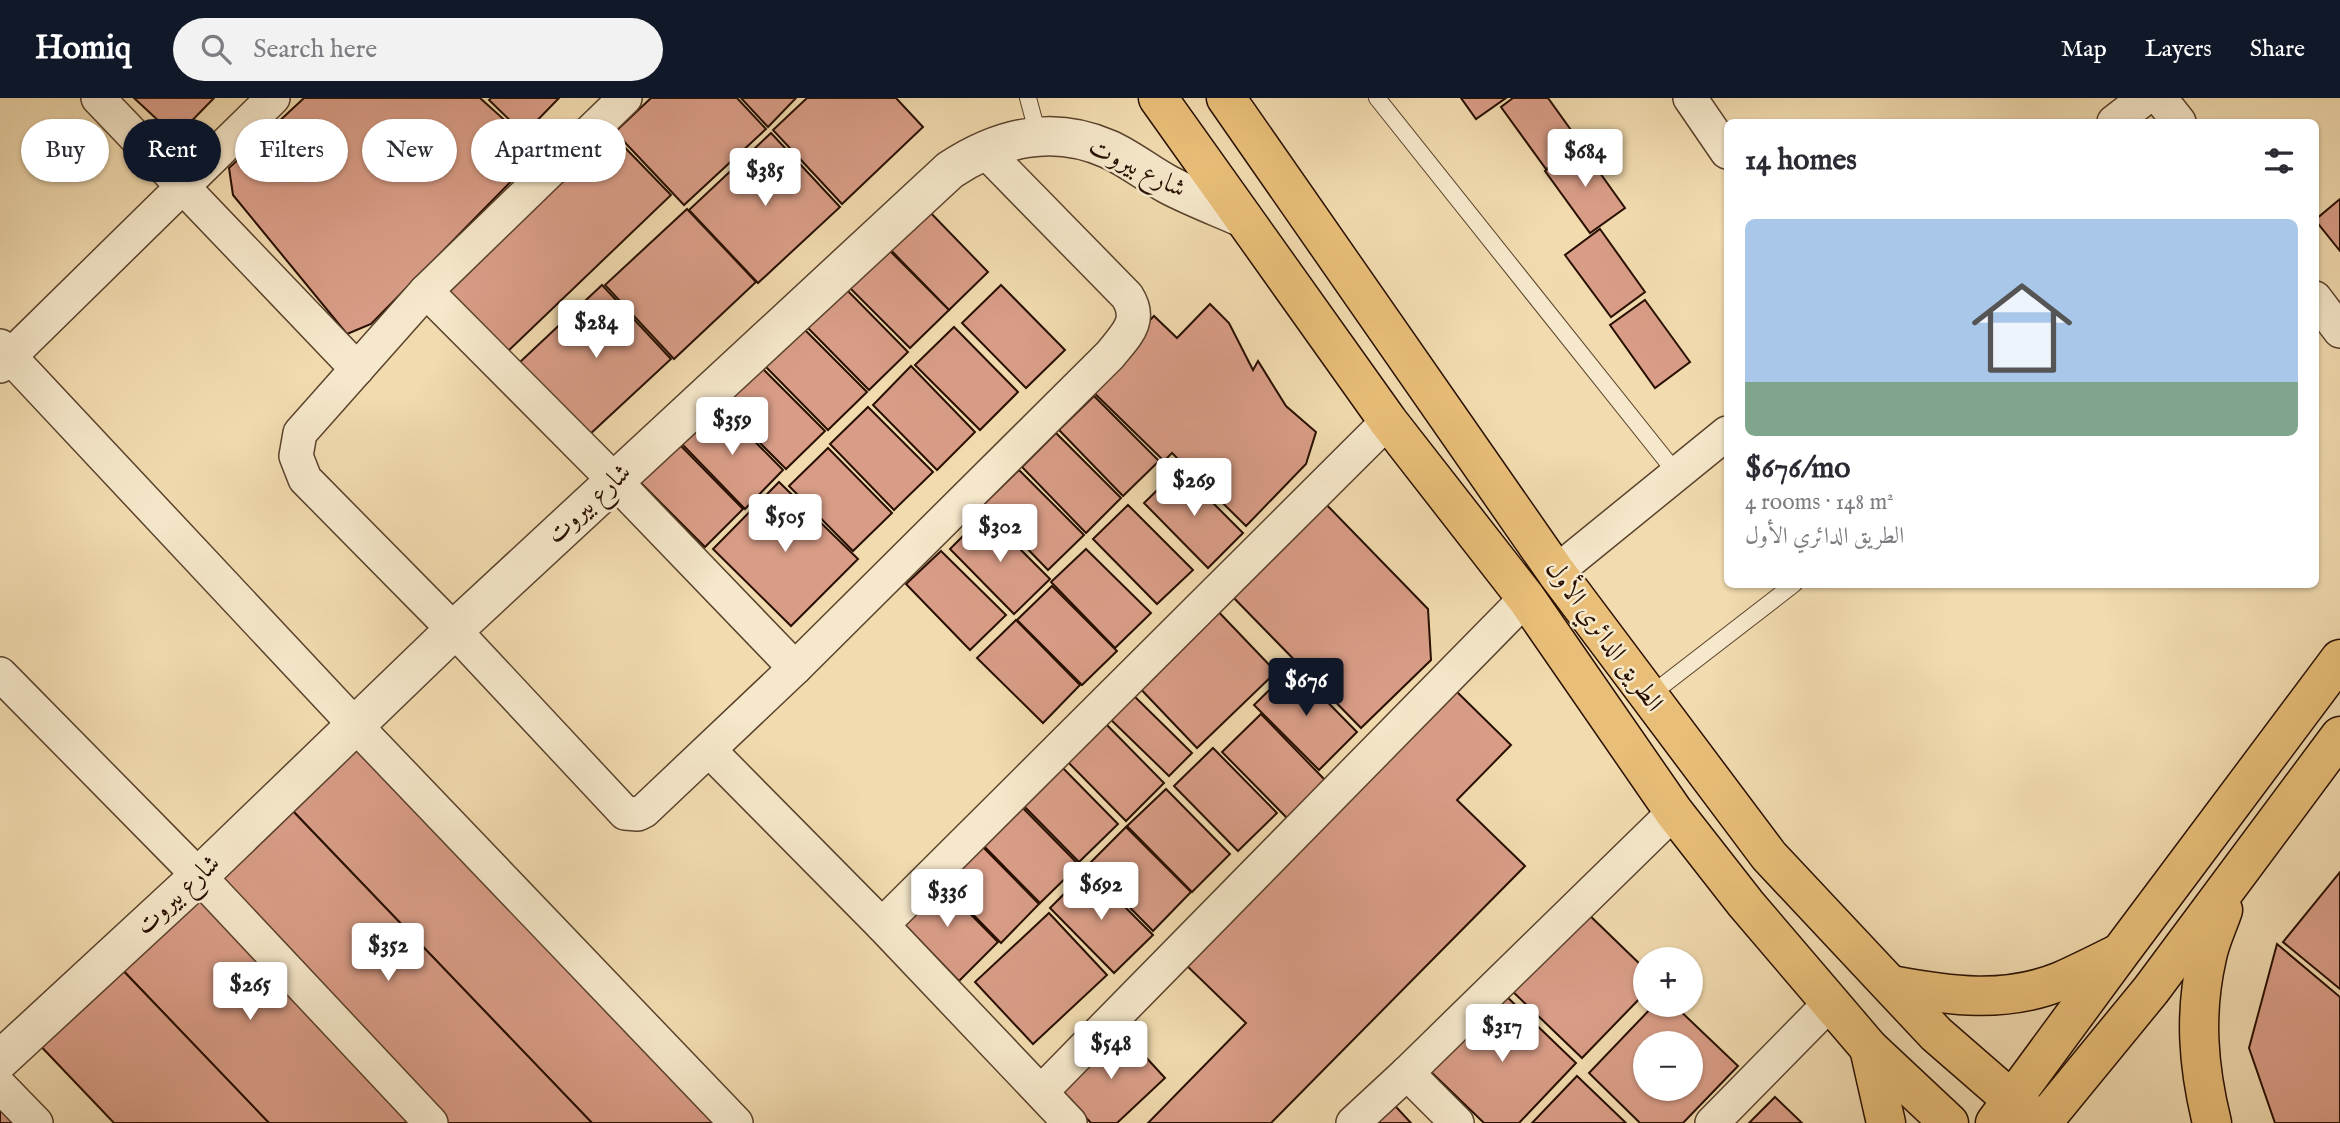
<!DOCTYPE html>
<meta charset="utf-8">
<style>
:root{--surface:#fff;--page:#f2f2f3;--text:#2b2b33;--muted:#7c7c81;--accent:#111827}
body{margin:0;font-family:"IM FELL English",Amiri,serif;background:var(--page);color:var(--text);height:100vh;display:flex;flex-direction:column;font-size:26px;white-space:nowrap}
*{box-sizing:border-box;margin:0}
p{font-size:23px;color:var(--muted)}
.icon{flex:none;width:38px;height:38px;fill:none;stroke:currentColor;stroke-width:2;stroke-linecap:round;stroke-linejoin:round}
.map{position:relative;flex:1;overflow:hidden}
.side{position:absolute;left:1724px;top:21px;width:595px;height:469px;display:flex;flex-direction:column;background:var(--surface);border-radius:10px;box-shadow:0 2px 5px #0004}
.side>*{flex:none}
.guide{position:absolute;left:21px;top:21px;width:665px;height:63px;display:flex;gap:14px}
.tools{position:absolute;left:1633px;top:849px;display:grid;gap:14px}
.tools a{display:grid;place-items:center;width:70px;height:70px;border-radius:50%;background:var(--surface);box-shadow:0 2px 5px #0004;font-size:35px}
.price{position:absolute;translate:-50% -60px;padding:0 16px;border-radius:7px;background:#fff;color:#222;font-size:23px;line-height:46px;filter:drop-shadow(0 2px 4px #0008)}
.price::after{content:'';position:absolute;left:50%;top:42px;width:21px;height:16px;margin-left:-10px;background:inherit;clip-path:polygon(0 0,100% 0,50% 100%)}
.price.selected{background:var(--accent);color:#fff}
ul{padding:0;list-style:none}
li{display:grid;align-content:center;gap:14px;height:371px;padding:0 21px}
li span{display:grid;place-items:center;height:217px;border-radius:10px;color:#555}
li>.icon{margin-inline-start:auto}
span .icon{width:126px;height:126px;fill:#fffc;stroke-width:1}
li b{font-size:30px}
h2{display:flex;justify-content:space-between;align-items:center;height:84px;padding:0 21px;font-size:30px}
.tag{padding:0 24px;border-radius:32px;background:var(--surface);box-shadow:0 2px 5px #0004;font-size:24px;line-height:63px}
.tag.selected{background:var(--accent);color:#fff}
header{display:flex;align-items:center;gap:42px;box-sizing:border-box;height:98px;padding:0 35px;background:var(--accent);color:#fff}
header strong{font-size:33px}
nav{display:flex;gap:38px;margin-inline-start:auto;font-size:24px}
.search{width:490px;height:63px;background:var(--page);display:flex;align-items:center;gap:18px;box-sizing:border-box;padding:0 24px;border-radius:38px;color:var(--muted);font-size:26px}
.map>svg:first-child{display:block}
</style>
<header>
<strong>Homiq</strong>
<div class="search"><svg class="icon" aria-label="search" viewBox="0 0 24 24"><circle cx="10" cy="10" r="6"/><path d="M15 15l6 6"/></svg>Search here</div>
<nav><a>Map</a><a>Layers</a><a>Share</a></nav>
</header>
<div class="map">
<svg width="2340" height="1025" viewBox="0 0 2340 1025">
<rect width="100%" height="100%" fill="#f1dbaf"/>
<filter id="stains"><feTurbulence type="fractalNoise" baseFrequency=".00286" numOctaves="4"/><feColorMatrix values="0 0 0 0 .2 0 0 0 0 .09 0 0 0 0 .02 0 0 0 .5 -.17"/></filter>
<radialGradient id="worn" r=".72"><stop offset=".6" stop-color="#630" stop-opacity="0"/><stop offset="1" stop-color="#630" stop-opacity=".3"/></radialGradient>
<!-- building -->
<g fill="#d99d87" stroke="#280f01" stroke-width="2" fill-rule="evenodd">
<polygon points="134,0 214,0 176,39"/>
<polygon points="304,0 480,0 540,54 371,226 347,236 233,97 229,70"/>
<polygon points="491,0 559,0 524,36 489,2"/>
<polygon points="651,0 737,0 766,31 684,107 615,34"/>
<polygon points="741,0 796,0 768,29"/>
<polygon points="807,0 896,0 923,29 842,106 773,32"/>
<polygon points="1461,0 1506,0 1476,21"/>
<polygon points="1513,0 1548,0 1581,46 1546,71 1501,9"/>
<polygon points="604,28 671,97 506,255 439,186"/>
<polygon points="771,35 840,109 758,185 689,112"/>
<polygon points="1580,47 1625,110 1590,135 1545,73"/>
<polygon points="2340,101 2340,153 2315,122"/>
<polygon points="924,108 988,174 949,212 885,146"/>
<polygon points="687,111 756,184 674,261 605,187"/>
<polygon points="1600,131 1645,194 1611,219 1565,157"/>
<polygon points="884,147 949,212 910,250 845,185"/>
<polygon points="602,187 671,261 589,337 520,264"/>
<polygon points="1001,187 1065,252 1026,290 962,225"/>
<polygon points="843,188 908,254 869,292 805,227"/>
<polygon points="1645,202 1690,264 1655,290 1610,227"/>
<polygon points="1210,206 1229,225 1253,272 1258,263 1286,308 1316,334 1306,366 1246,428 1172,355 1164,363 1086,287 1154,218 1177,240"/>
<polygon points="802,229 867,294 828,332 764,267"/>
<polygon points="954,229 1018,294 980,332 915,267"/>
<polygon points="760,268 825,333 786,371 721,306"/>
<polygon points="911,268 975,334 937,372 873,307"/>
<polygon points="1094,298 1159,363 1123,398 1059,332"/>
<polygon points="719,307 783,372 745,411 681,345"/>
<polygon points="868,309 933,374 894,412 830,346"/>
<polygon points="1056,335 1121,400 1086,435 1022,369"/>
<polygon points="679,346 743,411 705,449 640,384"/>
<polygon points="828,350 892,415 853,453 789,388"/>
<polygon points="1179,371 1243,435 1208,470 1144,405"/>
<polygon points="1019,372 1084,437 1048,472 984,406"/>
<polygon points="779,384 858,461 791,528 713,451"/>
<polygon points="1320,400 1428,511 1431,562 1361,630 1226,492"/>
<polygon points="1128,407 1193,472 1157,506 1093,441"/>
<polygon points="985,416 1050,481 1014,516 950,451"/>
<polygon points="1086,451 1151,515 1115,550 1051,484"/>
<polygon points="941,453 1006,517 970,552 906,486"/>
<polygon points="1052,488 1117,553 1082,587 1017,522"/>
<polygon points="1212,507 1276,574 1197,650 1133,583"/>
<polygon points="1016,522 1080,587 1043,625 977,560"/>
<polygon points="1293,569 1357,634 1319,672 1254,607"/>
<polygon points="1453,590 1511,647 1457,702 1525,768 1271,1025 1148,1025 1246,925 1183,864"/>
<polygon points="1129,593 1192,655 1169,678 1106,617"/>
<polygon points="1261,616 1325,682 1287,720 1222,654"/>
<polygon points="1100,620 1164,685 1126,723 1062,658"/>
<polygon points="362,641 730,1025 592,1025 290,710"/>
<polygon points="1213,650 1277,715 1238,753 1174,688"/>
<polygon points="1054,661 1118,726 1079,764 1015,699"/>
<polygon points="1166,691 1230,756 1192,794 1127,728"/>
<polygon points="1015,702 1079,767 1040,805 976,740"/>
<polygon points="290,710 592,1025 446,1025 214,783"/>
<polygon points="1126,729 1191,794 1153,833 1088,767"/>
<polygon points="975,741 1039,806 1001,845 936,779"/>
<polygon points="1088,772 1153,837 1114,875 1050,810"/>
<polygon points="2340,774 2340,891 2283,844"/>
<polygon points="934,779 998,844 959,883 895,817"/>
<polygon points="190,788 416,1025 269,1025 113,862"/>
<polygon points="1583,811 1645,871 1645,895 1582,960 1508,889"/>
<polygon points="1049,815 1107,877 1033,946 975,884"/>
<polygon points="2277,846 2340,899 2340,1025 2275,1025 2249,950"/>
<polygon points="113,862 269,1025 114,1025 32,939"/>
<polygon points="1502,894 1576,965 1519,1025 1484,1025 1428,971"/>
<path d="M1655,906H1673L1738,968L1683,1025H1640L1589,975ZM1645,945H1690V990H1645Z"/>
<polygon points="1119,930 1165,980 1117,1025 1091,1025 1057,988"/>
<polygon points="1577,978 1626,1025 1532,1025"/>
<polygon points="1385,997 1411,1025 1355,1025"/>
<polygon points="1775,999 1802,1025 1749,1025"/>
<polygon points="0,1007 16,1025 0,1025"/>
</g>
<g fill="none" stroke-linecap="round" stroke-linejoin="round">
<defs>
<g id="service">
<polyline points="1028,0 1038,37"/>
<polyline points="1377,0 1677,376"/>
<polyline points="1649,598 1794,486"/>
</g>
<g id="minor">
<polyline points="98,0 357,271"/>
<path d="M625,0L426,193L300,335L296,358L305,381L454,532L625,715L638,716L644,713L795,570L1110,257C1126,237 1143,223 1127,198L985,53"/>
<polyline points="1690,0 1727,54"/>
<polyline points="2160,0 2179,24"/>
<polyline points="2114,24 2145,0"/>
<polyline points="426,193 614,382 795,570"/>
<polyline points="2315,200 2340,233"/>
<polyline points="0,248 356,628 736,1025"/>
<polyline points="0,268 273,0"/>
<polyline points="1556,474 1727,335"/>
<polyline points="0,576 199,778 431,1025"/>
<polyline points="709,652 882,827 1070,1025"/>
<polyline points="882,827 1388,323"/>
<polyline points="1407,975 1457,1025"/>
<polyline points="0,988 36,1025"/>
<polyline points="1041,994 1526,500"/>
<polyline points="1353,1025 1407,975 1674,714"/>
<polyline points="1712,1025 1831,904"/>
</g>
<path id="tertiary" d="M0,962L199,778L454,532L950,72C999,40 1052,26 1108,51C1129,60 1148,76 1169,87C1192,99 1218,109 1243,120"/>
<g id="primary">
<polyline points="1158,0 1388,323 1526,500 1674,714 1746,806 1869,950 1949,1025"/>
<polyline points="1226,0 1556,474 1769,758 1936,936 2013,1003 2042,1025"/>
<path d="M1891,887C1949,898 2005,906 2061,883C2079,875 2097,866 2115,857"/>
<polyline points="1869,950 1886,1025"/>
<polyline points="1995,1025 2120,855 2340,561"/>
<polyline points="2042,1025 2151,892 2340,638"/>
<path d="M2212,1025C2198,968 2194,916 2207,859C2210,843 2218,827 2223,812"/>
</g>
</defs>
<!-- service casing -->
<use href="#service" stroke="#5a422c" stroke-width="18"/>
<!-- minor casing -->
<use href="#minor" stroke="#5a422c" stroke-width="36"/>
<!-- tertiary casing -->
<use href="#tertiary" stroke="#5a422c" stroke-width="41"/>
<!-- primary casing -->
<use href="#primary" stroke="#280f01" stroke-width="41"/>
<!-- service -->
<use href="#service" stroke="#f6e8cb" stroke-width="16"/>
<!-- minor -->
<use href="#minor" stroke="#f6e8cb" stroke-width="33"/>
<!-- tertiary -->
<use href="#tertiary" stroke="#f6e8cb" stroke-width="38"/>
<!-- primary -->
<use href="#primary" stroke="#e8be78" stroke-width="38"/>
</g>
<g text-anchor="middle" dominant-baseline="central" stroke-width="5" stroke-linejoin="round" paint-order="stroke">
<!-- street labels -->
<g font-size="26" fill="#280f01" stroke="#f6e8cb">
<text transform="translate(1137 70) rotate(26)">شارع بيروت</text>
<text transform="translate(589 406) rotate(-43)">شارع بيروت</text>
<text transform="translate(1604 538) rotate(54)">الطريق الدائري الأول</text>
<text transform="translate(178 797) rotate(-43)">شارع بيروت</text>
</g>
</g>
<rect width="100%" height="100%" filter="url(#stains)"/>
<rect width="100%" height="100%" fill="url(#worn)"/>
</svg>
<div class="tools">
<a>+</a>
<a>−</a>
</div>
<b class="price" style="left:1585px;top:91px">$684</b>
<b class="price" style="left:765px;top:110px">$385</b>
<b class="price" style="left:596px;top:262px">$284</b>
<b class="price" style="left:732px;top:359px">$359</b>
<b class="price" style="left:1194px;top:420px">$269</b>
<b class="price" style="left:785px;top:456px">$505</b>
<b class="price" style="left:1000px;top:466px">$302</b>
<b class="price selected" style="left:1306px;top:620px">$676</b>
<b class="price" style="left:1101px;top:824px">$692</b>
<b class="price" style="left:947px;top:831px">$336</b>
<b class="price" style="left:388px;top:885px">$352</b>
<b class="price" style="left:250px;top:924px">$265</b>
<b class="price" style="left:1502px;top:966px">$317</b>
<b class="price" style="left:1111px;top:983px">$548</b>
<div class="guide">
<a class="tag">Buy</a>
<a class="tag selected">Rent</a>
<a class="tag">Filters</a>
<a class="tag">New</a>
<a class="tag">Apartment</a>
</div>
<section class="side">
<h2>14 homes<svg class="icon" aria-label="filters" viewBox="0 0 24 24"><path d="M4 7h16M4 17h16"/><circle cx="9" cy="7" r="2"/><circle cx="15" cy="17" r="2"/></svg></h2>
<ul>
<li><span style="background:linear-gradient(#a9c7e8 75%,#7fa58c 0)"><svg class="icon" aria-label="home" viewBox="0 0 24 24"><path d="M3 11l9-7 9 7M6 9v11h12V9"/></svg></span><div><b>$676/mo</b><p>4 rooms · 148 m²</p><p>الطريق الدائري الأول</p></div></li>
</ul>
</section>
</div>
